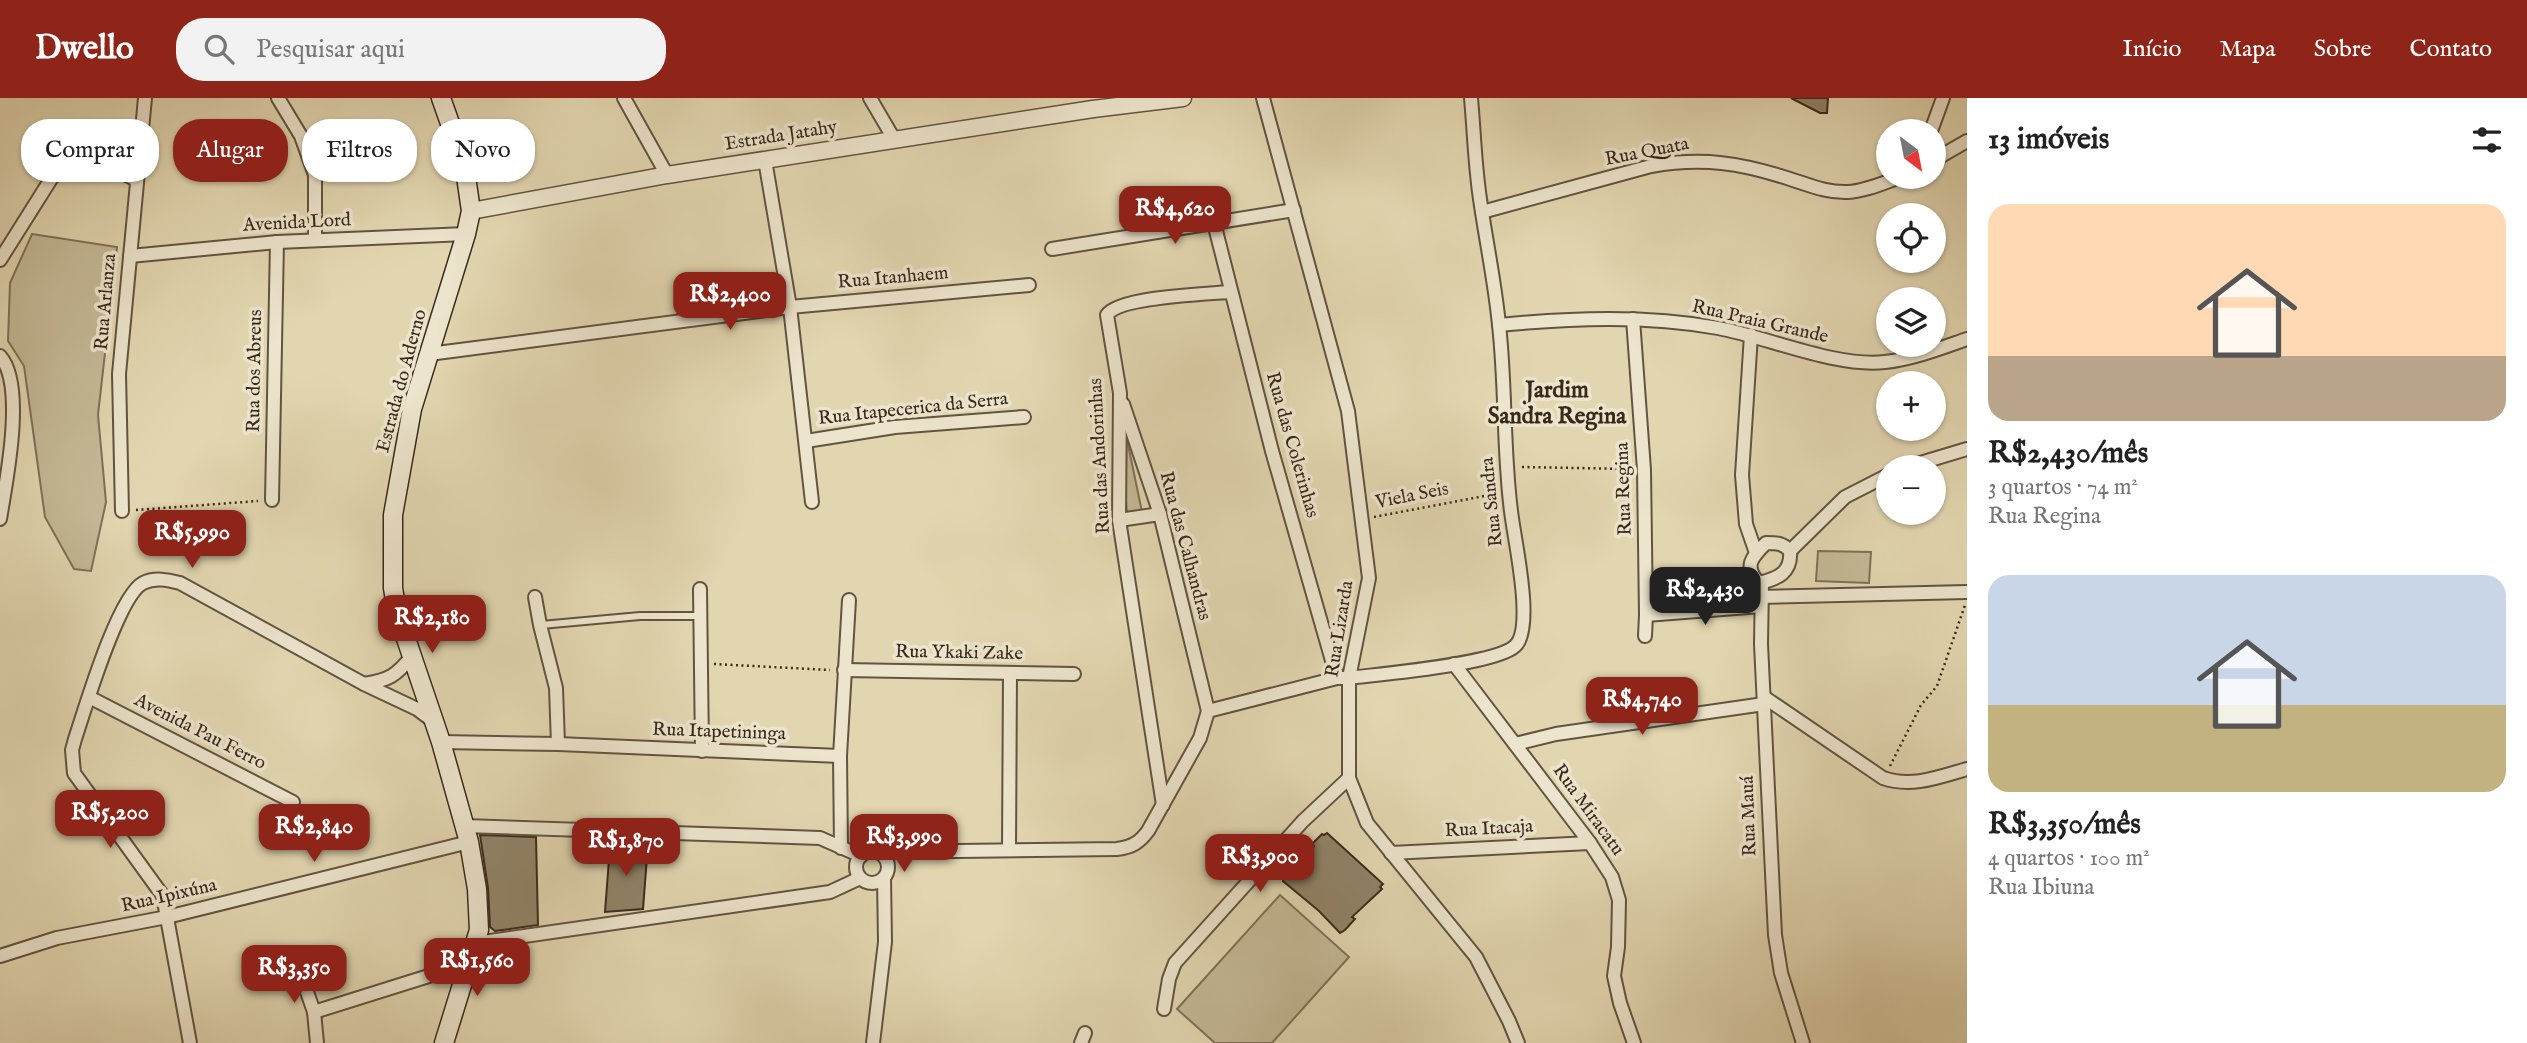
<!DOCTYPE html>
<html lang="pt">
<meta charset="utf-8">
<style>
:root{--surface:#fff;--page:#f2f2f2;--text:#222;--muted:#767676;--accent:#8f2418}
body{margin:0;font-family:"IM FELL English",serif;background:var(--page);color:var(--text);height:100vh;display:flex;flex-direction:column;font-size:26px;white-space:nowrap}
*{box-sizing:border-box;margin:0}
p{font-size:23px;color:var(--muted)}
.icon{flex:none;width:38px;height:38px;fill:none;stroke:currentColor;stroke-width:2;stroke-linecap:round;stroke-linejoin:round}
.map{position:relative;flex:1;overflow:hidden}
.panel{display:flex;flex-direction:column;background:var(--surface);width:560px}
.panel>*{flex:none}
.guide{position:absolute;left:21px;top:21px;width:665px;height:63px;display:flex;gap:14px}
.needle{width:46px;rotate:148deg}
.tools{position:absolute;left:1876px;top:21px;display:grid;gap:14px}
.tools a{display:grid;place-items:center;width:70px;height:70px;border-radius:50%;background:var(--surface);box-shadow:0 2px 5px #0004;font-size:35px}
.price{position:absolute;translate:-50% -60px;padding:0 16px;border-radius:14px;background:var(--accent);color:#fff;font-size:23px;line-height:46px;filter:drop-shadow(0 2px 4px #0008)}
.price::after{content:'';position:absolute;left:50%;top:42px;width:21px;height:16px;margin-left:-10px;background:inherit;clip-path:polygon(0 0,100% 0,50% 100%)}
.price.on{background:#222;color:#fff}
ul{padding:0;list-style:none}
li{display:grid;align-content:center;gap:14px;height:371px;padding:0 21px}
li span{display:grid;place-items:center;height:217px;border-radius:21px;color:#555}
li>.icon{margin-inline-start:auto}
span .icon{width:126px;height:126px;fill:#fffc;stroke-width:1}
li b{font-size:30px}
h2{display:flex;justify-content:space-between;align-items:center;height:84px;padding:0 21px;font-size:30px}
.pill{padding:0 24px;border-radius:28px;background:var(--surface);box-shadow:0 2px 5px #0004;font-size:24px;line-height:63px}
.pill.on{background:var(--accent);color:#fff}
header{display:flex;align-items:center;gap:42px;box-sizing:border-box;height:98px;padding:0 35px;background:var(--accent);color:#fff}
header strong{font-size:33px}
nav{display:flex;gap:38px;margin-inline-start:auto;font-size:24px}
.search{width:490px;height:63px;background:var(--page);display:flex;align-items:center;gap:18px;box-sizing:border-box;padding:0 24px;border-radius:28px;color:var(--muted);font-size:26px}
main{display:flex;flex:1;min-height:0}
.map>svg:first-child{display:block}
</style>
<header>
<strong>Dwello</strong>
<div class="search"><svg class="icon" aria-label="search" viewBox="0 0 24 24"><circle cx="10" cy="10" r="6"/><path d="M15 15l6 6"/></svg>Pesquisar aqui</div>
<nav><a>Início</a><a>Mapa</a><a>Sobre</a><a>Contato</a></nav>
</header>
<main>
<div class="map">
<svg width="1967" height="945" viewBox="0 0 1967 945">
<rect width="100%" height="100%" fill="#e2d6b0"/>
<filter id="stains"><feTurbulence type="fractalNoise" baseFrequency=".00286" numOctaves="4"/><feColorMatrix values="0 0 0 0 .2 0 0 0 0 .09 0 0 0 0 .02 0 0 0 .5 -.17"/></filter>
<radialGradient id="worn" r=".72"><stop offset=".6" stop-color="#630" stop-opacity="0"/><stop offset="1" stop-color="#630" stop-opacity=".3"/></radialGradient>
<!-- green -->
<g fill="#c5b997" stroke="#7e7159" stroke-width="2">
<polygon points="32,136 117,149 98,317 106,404 91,473 74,471 45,419 24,268 8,243 10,185"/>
<polygon points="1119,303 1142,414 1127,417"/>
<polygon points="1818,453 1871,454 1869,485 1816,483"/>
<polygon points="1280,797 1349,859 1272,945 1215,945 1177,911"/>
</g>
<!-- building -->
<g fill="#908368" stroke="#38291b" stroke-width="2">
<polygon points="1791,0 1828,0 1827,15 1820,15"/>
<polygon points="1742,472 1746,483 1748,500 1730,502 1729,473"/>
<polygon points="1327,735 1383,786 1380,789 1382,791 1352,819 1355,821 1345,832 1340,835 1319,813 1283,783 1284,777 1294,766 1296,767 1314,748 1312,746 1322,736 1324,737"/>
<polygon points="480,737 536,739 538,827 495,833 490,829 488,790"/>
<polygon points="648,746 643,811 605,814 610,748"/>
<polygon points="518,848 521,871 476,880 484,854"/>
</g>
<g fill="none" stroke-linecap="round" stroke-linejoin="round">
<defs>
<polyline id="service" points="541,527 640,518 700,518"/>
<g id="minor">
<polyline points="278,0 301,38 315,77 315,142"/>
<polyline points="624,0 667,77"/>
<polyline points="870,0 894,41"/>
<polyline points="1263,0 1348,313 1369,480 1349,580 1349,680 1367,725 1476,859 1509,923 1518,945"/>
<polyline points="1931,33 1943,0"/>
<polyline points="765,62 790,209 812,404"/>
<polyline points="1934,62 1967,43"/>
<path d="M1482,114L1651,68C1703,59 1741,65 1790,81C1809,87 1827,95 1848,94C1866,93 1883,85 1900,79"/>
<polyline points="1214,125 1272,353 1337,580"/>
<polyline points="1052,151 1294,112"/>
<polyline points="130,158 277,144 466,136"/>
<polyline points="0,162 51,81 69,62 81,59 93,61 137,82"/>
<polyline points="1633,221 1644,372 1646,517 1645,538"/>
<path d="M1499,227C1572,220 1646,217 1718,230C1767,239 1837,270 1885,264C1913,261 1941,250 1967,241"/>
<polyline points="1751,237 1742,377 1746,426 1756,455"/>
<polyline points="429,256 790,209 1029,187"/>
<path d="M0,258C26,287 6,384 0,421"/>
<polyline points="1123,306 1160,416 1208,613"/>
<polyline points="806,343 895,329 1024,319"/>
<polyline points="1907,369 1967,351"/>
<polyline points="272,402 277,144"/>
<polyline points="122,413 119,276 145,0"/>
<polyline points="1119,422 1160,416"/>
<path d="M1766,445C1777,445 1783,445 1790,453C1792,475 1777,481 1759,485C1743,468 1752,459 1766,445Z"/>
<polyline points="1790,453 1845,399 1888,377"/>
<polyline points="1762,485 1761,546 1775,837 1781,875 1803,945"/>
<polyline points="700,491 702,653"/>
<polyline points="535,499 540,527 556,590 558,646"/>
<polyline points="1761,499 1967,494"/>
<polyline points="1646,517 1761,508"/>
<polyline points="1454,566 1590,745 1612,779 1619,802 1618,849 1614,878 1620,905 1634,945"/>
<polyline points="844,572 1074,576"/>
<path d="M364,586C389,582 396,578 412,558"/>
<polyline points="89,599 293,704"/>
<path d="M1764,599L1883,680C1912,690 1939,679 1967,671"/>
<path d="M1208,613L1337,580H1349C1381,576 1497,566 1515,548C1535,530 1514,441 1511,413C1503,351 1506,289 1499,227C1495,185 1486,143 1480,101C1475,68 1474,33 1471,0"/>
<polyline points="441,644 558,646 840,658"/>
<polyline points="1515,646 1556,636 1764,606"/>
<path d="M1163,707L1119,422L1120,295L1107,217C1118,199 1205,196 1230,194"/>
<polyline points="464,728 820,740 861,758"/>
<polyline points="841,750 840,658 849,502"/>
<polyline points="1009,751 1010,576"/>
<circle cx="872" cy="769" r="16"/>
<path d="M875,754L1117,751C1132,749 1139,745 1148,733L1200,640L1208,613"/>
<polyline points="1391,755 1590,745"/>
<polyline points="476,845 830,794 860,780"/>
<polyline points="0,858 57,840 167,819 469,744"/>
<polyline points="297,865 314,914 317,945"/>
<polyline points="1164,911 1169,881 1175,865 1303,723 1349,680"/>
<polyline points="314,914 467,866"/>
<path d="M190,945L163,798L74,675L72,652L75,641C85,611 118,498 143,485C155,479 168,482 180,485L364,586L417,611L433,623"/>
<polyline points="873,945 885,844 884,780"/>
<polyline points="1081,945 1085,935"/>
</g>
<polyline id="tertiary" points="471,113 667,77 1093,11 1183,0"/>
<polyline id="secondary" points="441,0 464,65 471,113 466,136 412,311 393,417 393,490 397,514 441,644 469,744 477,791 479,832 444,945"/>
</defs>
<!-- service casing -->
<use href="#service" stroke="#625440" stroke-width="10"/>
<!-- minor casing -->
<use href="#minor" stroke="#625440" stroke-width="16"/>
<!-- tertiary casing -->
<use href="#tertiary" stroke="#625440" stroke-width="19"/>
<!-- secondary casing -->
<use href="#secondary" stroke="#38291b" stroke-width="21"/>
<!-- path -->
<g stroke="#38291b" stroke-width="2.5" stroke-dasharray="2 3.5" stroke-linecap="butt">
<polyline points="1522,369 1630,371"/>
<polyline points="136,412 258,403"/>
<polyline points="1374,419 1495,396"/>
<polyline points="714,566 830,572"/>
<polyline points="1890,668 1921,607 1937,588 1965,507"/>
</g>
<!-- service -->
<use href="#service" stroke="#ece4cc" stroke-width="6"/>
<!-- minor -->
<use href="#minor" stroke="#ece4cc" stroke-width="12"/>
<!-- tertiary -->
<use href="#tertiary" stroke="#ece4cc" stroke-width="16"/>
<!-- secondary -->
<use href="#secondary" stroke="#ece4cc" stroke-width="18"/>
</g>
<g text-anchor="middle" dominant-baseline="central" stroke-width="7" stroke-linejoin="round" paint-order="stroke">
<!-- street labels -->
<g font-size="19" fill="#38291b" stroke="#ece4cc">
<text transform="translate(781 38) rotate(-9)">Estrada Jatahy</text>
<text transform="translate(1647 54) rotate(-11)">Rua Quata</text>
<text transform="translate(297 125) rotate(-3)">Avenida Lord</text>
<text transform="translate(893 180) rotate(-5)">Rua Itanhaem</text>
<text transform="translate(106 204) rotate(-85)">Rua Arlanza</text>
<text transform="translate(1760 224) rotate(13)">Rua Praia Grande</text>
<text transform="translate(255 273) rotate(-89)">Rua dos Abreus</text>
<text transform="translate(402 283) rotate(-75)">Estrada do Aderno</text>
<text transform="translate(913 311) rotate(-6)">Rua Itapecerica da Serra</text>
<text transform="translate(1292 347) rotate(74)">Rua das Colerinhas</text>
<text transform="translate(1100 358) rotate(-93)">Rua das Andorinhas</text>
<text transform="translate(1624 391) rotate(-92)">Rua Regina</text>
<text transform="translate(1412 398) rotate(-11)">Viela Seis</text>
<text transform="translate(1492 404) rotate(-96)">Rua Sandra</text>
<text transform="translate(1185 448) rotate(75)">Rua das Calhandras</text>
<text transform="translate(1340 531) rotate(-81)">Rua Lizarda</text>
<text transform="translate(959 555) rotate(1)">Rua Ykaki Zake</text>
<text transform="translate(200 634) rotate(27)">Avenida Pau Ferro</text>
<text transform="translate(719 634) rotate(2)">Rua Itapetininga</text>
<text transform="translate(1588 712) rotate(54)">Rua Miracatu</text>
<text transform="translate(1749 718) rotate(-92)">Rua Mauá</text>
<text transform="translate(1489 731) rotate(-3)">Rua Itacaja</text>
<text transform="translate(169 798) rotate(-13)">Rua Ipixúna</text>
</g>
<!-- quarter labels -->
<g font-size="23" font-weight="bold" fill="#38291b" stroke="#ece4cc">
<text x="1557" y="292">Jardim<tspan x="1557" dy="26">Sandra Regina</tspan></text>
</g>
</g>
<rect width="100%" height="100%" filter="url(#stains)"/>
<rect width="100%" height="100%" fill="url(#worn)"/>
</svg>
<div class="tools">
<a><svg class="needle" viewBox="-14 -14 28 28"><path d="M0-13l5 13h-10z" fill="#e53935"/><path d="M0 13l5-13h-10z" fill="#767676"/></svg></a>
<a><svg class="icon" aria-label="locate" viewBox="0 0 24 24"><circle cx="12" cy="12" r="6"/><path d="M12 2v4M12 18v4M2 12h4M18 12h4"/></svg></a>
<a><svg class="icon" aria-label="layers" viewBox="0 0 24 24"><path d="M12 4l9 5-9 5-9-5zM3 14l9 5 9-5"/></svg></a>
<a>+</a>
<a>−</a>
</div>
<b class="price" style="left:1175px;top:148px">R$4,620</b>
<b class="price" style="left:730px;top:234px">R$2,400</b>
<b class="price" style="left:192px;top:472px">R$5,990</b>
<b class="price on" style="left:1705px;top:529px">R$2,430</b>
<b class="price" style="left:432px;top:557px">R$2,180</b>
<b class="price" style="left:1642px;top:639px">R$4,740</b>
<b class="price" style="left:110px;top:752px">R$5,200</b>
<b class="price" style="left:314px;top:766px">R$2,840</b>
<b class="price" style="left:904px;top:776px">R$3,990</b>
<b class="price" style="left:626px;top:780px">R$1,870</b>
<b class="price" style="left:1260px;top:796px">R$3,900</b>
<b class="price" style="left:477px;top:900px">R$1,560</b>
<b class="price" style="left:294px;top:907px">R$3,350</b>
<div class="guide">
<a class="pill">Comprar</a>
<a class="pill on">Alugar</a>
<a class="pill">Filtros</a>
<a class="pill">Novo</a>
</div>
</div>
<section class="panel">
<h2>13 imóveis<svg class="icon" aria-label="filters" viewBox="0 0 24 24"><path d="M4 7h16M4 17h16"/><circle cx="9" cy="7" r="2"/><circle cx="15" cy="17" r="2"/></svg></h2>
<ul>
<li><span style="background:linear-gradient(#ffd9b3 70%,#b9a48a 0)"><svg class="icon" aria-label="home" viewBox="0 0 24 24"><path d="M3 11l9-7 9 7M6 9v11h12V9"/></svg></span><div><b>R$2,430/mês</b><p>3 quartos · 74 m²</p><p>Rua Regina</p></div></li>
<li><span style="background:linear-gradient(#c9d6e8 60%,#c2b280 0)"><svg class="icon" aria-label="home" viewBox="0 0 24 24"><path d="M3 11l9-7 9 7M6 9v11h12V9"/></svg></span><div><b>R$3,350/mês</b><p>4 quartos · 100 m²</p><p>Rua Ibiuna</p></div></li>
</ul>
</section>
</main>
